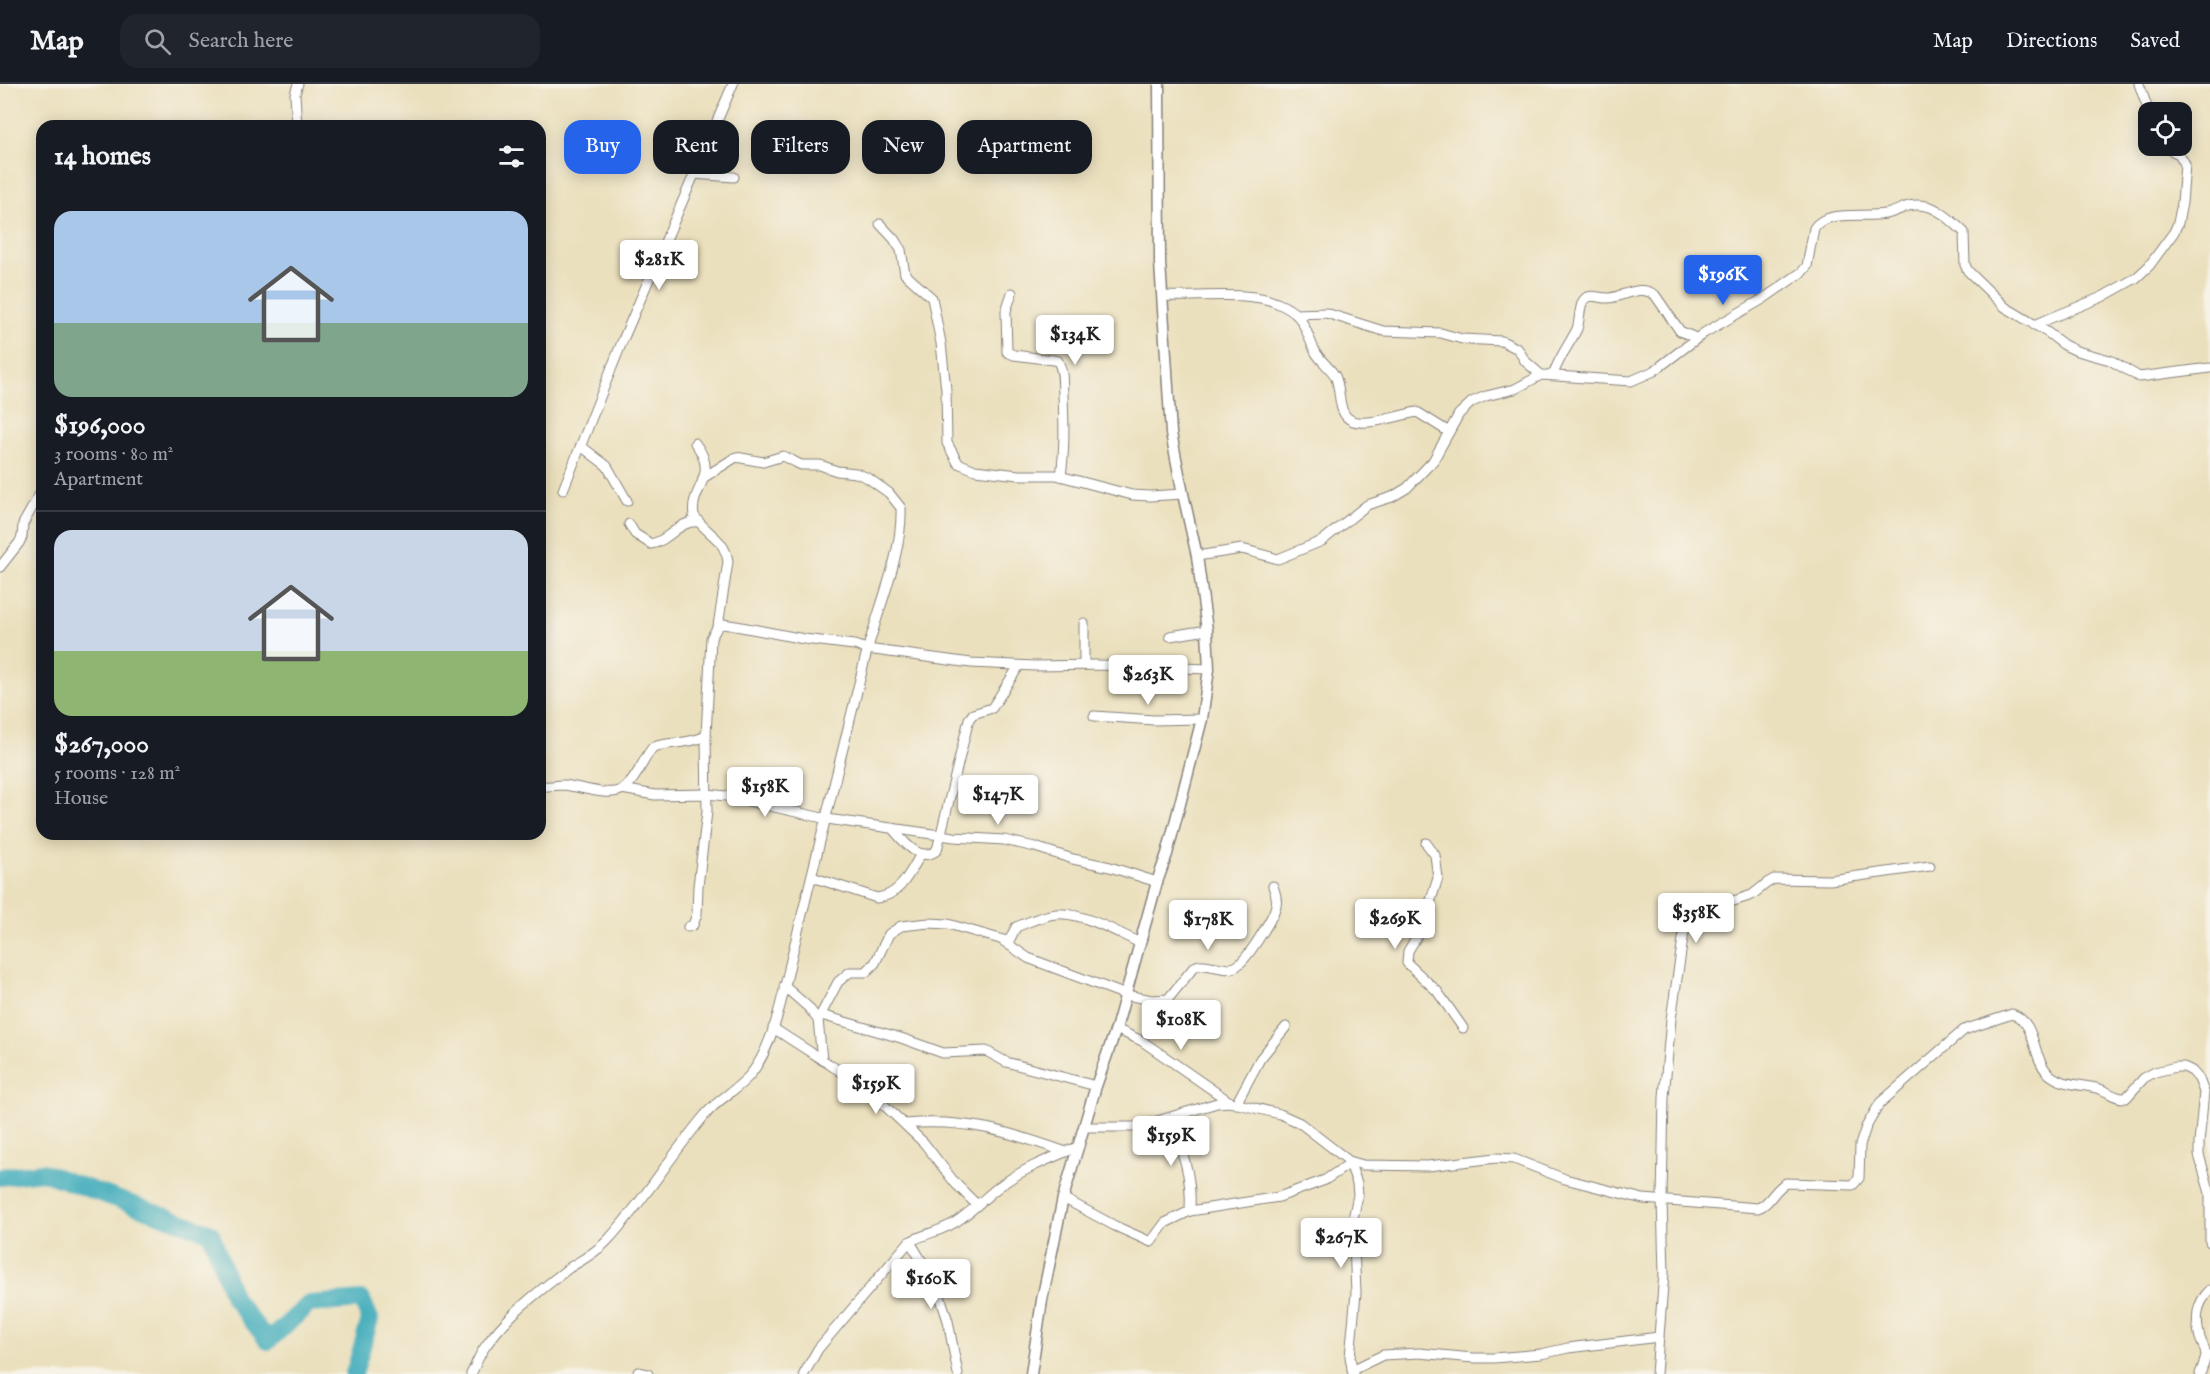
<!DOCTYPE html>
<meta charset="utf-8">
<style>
:root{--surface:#171b24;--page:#20242c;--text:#f1f3f6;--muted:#9ea1a6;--line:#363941;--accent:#2563eb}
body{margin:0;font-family:"IM FELL English",serif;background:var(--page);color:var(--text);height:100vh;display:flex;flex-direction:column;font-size:22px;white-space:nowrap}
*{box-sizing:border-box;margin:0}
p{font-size:20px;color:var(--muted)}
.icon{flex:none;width:33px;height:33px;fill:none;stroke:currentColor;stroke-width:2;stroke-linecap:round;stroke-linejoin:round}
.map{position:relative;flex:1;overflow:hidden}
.details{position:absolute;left:36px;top:36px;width:510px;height:720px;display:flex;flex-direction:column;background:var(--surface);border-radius:18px;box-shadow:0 3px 15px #0003}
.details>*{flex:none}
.guide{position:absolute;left:564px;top:36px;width:570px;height:54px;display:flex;gap:12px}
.tools{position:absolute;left:2138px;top:18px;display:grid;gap:12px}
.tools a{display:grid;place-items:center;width:54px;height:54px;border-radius:12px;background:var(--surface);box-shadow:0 3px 15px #0003;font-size:30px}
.price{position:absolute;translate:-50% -51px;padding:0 14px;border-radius:6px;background:#fff;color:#222;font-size:20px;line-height:39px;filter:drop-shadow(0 2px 3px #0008)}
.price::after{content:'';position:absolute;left:50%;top:36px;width:18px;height:14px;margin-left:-9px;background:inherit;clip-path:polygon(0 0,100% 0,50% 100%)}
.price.active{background:var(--accent);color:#fff}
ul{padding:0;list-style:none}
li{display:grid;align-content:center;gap:12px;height:318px;padding:0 18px}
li+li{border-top:2px solid var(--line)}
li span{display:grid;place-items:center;height:186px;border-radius:18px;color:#555}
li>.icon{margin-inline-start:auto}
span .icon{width:108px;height:108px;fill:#fffc;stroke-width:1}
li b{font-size:26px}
h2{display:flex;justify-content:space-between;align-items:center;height:72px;padding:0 18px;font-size:26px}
.pill{padding:0 21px;border-radius:18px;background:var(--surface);box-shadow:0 3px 15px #0003;font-size:21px;line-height:54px}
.pill.active{background:var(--accent);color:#fff}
header{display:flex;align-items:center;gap:36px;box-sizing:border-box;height:84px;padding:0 30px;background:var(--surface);border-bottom:2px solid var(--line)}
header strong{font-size:28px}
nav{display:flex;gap:33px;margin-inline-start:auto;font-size:21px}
.search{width:420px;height:54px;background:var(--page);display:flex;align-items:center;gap:15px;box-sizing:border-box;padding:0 21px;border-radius:18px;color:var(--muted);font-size:22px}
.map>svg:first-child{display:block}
</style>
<header>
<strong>Map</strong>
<div class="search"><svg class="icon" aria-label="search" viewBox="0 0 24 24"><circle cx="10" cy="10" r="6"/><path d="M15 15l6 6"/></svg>Search here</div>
<nav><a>Map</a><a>Directions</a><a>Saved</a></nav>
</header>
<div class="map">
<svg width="2210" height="1290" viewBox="0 0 2210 1290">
<rect width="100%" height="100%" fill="#f7f3e8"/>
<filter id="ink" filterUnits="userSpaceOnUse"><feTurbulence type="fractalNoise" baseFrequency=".0167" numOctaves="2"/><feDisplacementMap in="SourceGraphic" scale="12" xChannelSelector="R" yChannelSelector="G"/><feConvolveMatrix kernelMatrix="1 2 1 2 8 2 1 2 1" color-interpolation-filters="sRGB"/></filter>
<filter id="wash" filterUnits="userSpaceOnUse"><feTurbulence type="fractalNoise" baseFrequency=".008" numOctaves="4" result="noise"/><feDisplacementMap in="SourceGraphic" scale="24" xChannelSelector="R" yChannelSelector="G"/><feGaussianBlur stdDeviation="1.35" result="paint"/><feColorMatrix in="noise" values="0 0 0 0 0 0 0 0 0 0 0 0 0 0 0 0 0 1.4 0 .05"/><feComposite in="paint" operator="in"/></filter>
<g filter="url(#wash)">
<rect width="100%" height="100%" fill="#ebe0bd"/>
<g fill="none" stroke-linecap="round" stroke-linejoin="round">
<!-- river -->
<polyline stroke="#3baaba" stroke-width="18" points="0,1093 42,1088 211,1149 233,1213 268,1257 309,1220 362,1216 370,1235 354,1290"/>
</g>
</g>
<g filter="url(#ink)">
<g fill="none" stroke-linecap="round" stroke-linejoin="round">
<defs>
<g id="minor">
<polyline points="2139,0 2149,28"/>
<polyline points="297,42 295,10 298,0"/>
<polyline points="693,90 734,93"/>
<polyline points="880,140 894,155 901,166 905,190 932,214 941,259 946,306 947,359 958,379 975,386 1019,391 1056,391 1132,411 1150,412 1183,410"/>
<path d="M1012,209L1006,227L1007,268L1014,271L1053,276L1058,277C1064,289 1062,298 1063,310C1064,338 1065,364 1061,392"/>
<path d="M1163,212C1196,214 1248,206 1277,219C1306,231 1303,243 1315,267C1320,277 1330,283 1335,292C1342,306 1336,331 1353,337C1369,342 1400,331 1417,328L1449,348"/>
<polyline points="1296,230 1326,229 1383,247 1441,249 1462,255 1502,257 1518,265 1525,277 1541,291"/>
<polyline points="2034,241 2102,213 2136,194 2149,182 2174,148 2178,139 2182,119 2185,80 2179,70 2162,62"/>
<path d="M1553,291C1559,273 1569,261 1577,245C1580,236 1579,225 1583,217C1588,208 1601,215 1609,214C1625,212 1640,200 1655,211L1680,247L1696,254"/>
<path d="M695,359C721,393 689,404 694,431C705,450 725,453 728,478L718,542"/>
<polyline points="581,362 607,382 627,417"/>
<polyline points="563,406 622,258 733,0"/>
<path d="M629,440L635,450L651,460C669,457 679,436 698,438"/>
<path d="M1197,472L1242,465L1278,475L1322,457L1367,421L1392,413L1407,404L1433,377L1459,330L1472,318L1486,312L1515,305L1541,291L1631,297L1654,287L1704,249L1763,215L1802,188L1807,182L1814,144C1827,125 1865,134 1885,130C1901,128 1904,118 1926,122C1939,124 1954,139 1964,148L1965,181L1968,187L2005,223L2047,248L2064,261L2077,267L2110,276L2139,293L2210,284"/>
<polyline points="0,483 19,459 22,453 23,440 42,406"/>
<polyline points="1084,539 1084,581"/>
<polyline points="1170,552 1207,546"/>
<polyline points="1094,632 1154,636 1202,635"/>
<path d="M540,702C548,703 555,701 563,701C579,702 608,714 623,705C636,697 643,675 653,663C672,657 687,661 706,652"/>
<polyline points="622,705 655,711 707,710 726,712 827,735 954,753 1004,756 1035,763 1073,775 1110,783 1157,798"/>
<path d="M892,744C903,757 920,780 937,766L969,635L973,630L992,624L1019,582"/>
<polyline points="1426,759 1435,771 1438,794 1422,844 1408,867 1407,879 1437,907 1463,944"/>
<path d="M812,793L877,814C901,811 910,788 921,770"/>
<polyline points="688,843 693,841 697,830 698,802 707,728 706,652 711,554 718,542 723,540 736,542 804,555 854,561 867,565 971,579 1035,582 1097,581 1209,585"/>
<path d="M1002,856L1028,874L1126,911L1152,916L1168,915L1194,883C1207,876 1221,889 1235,883C1246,878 1274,833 1276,821C1278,814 1275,809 1273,802"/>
<polyline points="784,902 808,923 818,936 822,976"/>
<polyline points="821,931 901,954 943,969 986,967 1006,978 1096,1002"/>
<path d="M818,936L838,898L850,888H866L875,879L889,850L901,842L929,839L948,840L1007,857L1010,855L1016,843C1029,838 1043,831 1056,830C1082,828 1117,848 1140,859"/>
<polyline points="773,944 866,1004 924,1059 955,1099 976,1120"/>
<polyline points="1116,945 1142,957 1230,1018"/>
<polyline points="1236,1020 1260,975 1286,943"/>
<path d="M1165,1035C1184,1063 1192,1093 1190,1127"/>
<path d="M905,1040C965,1034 1009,1048 1066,1068"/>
<path d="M1085,1043H1137L1217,1019L1230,1018L1280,1030L1300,1039L1349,1077L1363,1081L1428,1082L1496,1074L1514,1075L1565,1095L1643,1115L1758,1124C1770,1120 1774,1105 1786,1099L1853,1101L1859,1094L1860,1061L1866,1043L1880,1019L1964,946L2012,930C2037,938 2031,971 2047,988C2060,1002 2083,1000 2100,1005C2109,1008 2116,1015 2126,1014L2144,994L2155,988L2176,983H2184L2192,987L2199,995L2204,1008L2199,1059V1071L2210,1109V1158"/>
<polyline points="1349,1077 1357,1099 1358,1111 1353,1135 1356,1209 1350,1273 1353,1290"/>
<polyline points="1063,1114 1115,1142 1151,1158 1165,1139 1190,1127 1279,1113 1325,1096 1349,1080"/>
<path d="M909,1158C918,1167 921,1182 932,1187L948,1237L958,1290"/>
<polyline points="1352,1286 1383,1271 1419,1269 1473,1274 1494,1274 1541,1270 1568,1264 1659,1253"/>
<polyline points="638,1288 648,1290"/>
<path d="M471,1290C476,1281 479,1271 485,1263C506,1232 539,1207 569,1184C582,1176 595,1169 606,1158C643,1119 670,1072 705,1031C718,1015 737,1006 750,991C776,960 785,898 795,859C819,764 841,669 865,575C876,529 903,471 901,424L889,409L868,394L856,389L837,387L820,381H801L783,372L763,378L736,373L703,394"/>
<path d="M804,1290L818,1265L909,1158C925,1149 945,1147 960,1135C975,1125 988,1110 1004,1099C1027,1083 1054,1073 1079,1062"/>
<polyline points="1656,1290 1664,1189 1662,1116 1664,1013 1671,935 1684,848 1688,839 1697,829 1752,811 1767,799 1774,795 1830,796 1930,782"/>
<path d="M2200,1290C2202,1284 2205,1278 2206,1272C2206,1266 2202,1260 2200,1254C2195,1235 2196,1220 2210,1206"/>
</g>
<polyline id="tertiary" points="1031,1290 1042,1216 1063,1114 1096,1002 1116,945 1157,798 1167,770 1202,635 1209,585 1207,546 1197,472 1183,410 1171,349 1160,179 1159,0"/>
</defs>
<!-- minor casing -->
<use href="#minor" stroke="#86817c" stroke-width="11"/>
<!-- tertiary casing -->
<use href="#tertiary" stroke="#86817c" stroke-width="13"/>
<!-- minor -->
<use href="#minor" stroke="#fff" stroke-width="9"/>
<!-- tertiary -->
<use href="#tertiary" stroke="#fff" stroke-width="10"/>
</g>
</g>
</svg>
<div class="tools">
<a><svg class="icon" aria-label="locate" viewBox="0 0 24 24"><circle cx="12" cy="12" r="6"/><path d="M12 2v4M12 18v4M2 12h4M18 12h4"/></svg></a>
</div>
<b class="price" style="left:659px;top:207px">$281K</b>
<b class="price active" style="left:1723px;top:222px">$196K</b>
<b class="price" style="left:1075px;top:282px">$134K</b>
<b class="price" style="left:1148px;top:622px">$263K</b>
<b class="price" style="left:765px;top:734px">$158K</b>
<b class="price" style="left:998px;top:742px">$147K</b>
<b class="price" style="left:1696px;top:860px">$358K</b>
<b class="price" style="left:1395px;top:866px">$269K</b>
<b class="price" style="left:1208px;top:867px">$178K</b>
<b class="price" style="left:1181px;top:967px">$108K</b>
<b class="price" style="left:876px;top:1031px">$159K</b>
<b class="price" style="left:1171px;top:1083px">$159K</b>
<b class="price" style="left:1341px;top:1185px">$267K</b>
<b class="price" style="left:931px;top:1226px">$160K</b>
<div class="guide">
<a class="pill active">Buy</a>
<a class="pill">Rent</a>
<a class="pill">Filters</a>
<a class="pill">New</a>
<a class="pill">Apartment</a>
</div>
<section class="details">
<h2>14 homes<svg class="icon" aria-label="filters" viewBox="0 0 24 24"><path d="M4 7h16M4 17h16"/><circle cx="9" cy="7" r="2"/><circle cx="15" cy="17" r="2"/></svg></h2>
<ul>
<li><span style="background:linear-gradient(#a9c7e8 60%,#7fa58c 0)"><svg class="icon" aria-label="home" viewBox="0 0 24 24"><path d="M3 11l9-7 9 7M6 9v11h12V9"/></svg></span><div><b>$196,000</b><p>3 rooms · 80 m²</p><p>Apartment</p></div></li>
<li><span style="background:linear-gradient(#c9d6e8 65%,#8fb573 0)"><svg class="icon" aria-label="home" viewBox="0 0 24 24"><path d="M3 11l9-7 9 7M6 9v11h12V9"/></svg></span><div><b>$267,000</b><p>5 rooms · 128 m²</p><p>House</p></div></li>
</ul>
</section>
</div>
